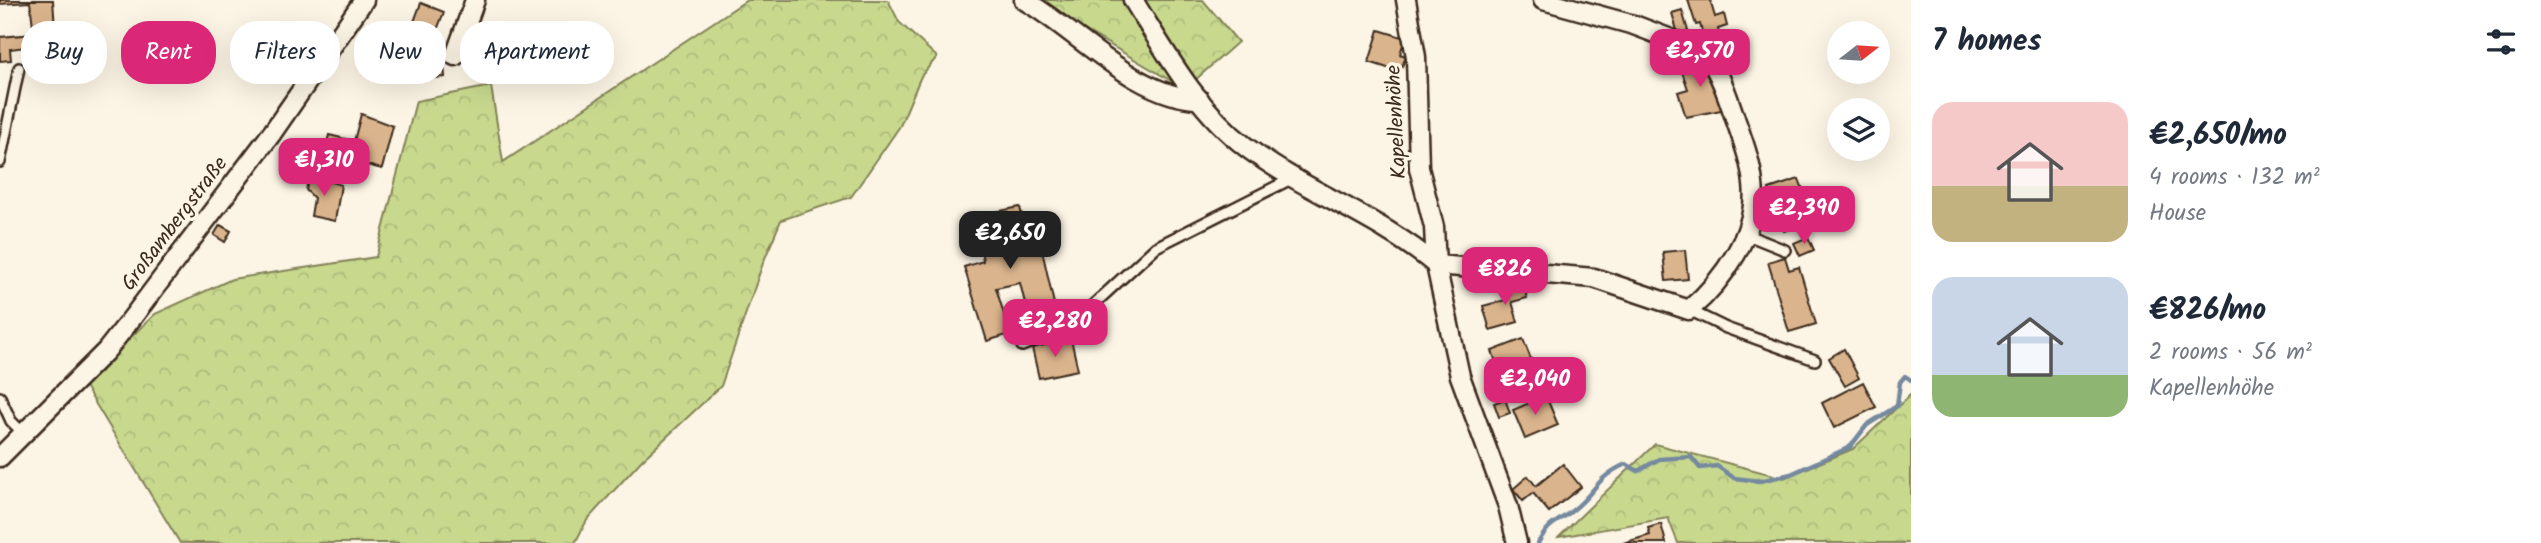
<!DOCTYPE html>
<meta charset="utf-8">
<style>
:root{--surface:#fff;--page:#f6f6f7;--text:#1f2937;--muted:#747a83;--accent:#db2777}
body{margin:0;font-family:Kalam,sans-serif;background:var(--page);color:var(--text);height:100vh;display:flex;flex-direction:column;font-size:26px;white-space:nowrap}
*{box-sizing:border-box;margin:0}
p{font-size:23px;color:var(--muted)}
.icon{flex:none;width:38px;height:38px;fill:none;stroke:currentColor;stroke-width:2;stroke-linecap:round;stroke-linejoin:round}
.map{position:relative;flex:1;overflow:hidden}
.sheet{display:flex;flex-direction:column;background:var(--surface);width:630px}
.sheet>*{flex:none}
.top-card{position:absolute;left:21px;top:21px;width:665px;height:63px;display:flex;gap:14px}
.needle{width:46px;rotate:73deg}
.controls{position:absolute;left:1827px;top:21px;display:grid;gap:14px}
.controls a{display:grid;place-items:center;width:63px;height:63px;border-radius:50%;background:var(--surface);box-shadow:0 7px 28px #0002;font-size:35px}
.price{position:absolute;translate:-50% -60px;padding:0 16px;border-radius:14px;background:var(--accent);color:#fff;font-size:23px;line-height:46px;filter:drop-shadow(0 2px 4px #0008)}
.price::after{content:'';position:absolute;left:50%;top:42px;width:21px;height:16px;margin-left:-10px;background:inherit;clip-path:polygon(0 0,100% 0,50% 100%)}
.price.active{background:#222;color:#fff}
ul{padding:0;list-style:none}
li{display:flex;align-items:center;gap:21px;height:175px;padding:0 21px}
li span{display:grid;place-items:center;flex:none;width:196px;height:140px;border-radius:21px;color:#555}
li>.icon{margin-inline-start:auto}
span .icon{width:84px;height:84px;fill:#fffc;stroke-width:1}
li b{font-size:30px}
h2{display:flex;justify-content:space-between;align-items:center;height:84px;padding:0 21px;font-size:30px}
.tag{padding:0 24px;border-radius:28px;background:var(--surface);box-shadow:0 7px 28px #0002;font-size:24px;line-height:63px}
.tag.active{background:var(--accent);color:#fff}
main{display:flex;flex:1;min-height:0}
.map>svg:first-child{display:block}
</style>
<main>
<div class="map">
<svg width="1911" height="543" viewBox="0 0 1911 543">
<defs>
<pattern id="forest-crowns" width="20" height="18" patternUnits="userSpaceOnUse" patternTransform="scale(1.75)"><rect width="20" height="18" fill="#c8d98e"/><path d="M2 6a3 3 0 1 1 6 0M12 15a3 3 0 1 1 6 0" fill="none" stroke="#adba7a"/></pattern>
</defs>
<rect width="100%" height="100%" fill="#fcf5e5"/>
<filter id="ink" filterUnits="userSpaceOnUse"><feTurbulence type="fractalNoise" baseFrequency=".0143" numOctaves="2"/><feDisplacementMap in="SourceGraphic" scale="14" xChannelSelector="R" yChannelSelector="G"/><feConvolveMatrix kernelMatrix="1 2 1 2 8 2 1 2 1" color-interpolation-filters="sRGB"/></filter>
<g filter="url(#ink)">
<!-- forest -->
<g fill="url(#forest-crowns)" stroke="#828256" stroke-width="2">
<polygon points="747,0 888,0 899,22 937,57 921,76 900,126 851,197 781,220 763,263 721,386 641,461 587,520 575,543 180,543 83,383 155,314 232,279 376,257 416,101 491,86 503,162"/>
<polygon points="1034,0 1203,0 1238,42 1185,89"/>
<polygon points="1911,394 1911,543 1678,543 1668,518 1559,537 1655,444 1784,478 1853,449"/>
</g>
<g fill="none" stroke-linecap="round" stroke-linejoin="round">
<!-- stream -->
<path stroke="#74899f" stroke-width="4.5" d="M1538,543C1552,519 1554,526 1573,510C1596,492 1596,477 1626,464L1638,471L1659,459L1691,457L1700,468L1717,466L1734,478L1760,481L1791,474L1850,447L1867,425L1897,406L1900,382L1905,376L1911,380"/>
</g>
<!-- building -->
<g fill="#dab48c" stroke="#3b2a1e" stroke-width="2">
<polygon points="0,0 53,0 56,43 10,49 11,60 0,61 0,37 34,34 30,2 0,4"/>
<polygon points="1688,0 1710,0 1715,17 1724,14 1727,26 1718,29 1720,38 1705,43 1700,24 1696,25"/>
<polygon points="421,3 444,12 435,35 412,27"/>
<polygon points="1682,10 1688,31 1678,34 1672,13"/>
<polygon points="1379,30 1405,38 1400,54 1406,56 1400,72 1369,62"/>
<polygon points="487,33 506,46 488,72 469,58"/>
<polygon points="443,50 445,77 412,80 409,53"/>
<polygon points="1694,54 1700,72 1713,68 1726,109 1686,117 1678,92 1688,89 1678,60"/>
<polygon points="361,114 393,126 382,169 324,154 329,135 354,141"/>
<polygon points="302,156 324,161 322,170 300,165"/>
<polygon points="309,175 341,185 335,221 311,216 314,198 306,190"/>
<polygon points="1799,179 1806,197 1799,200 1807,223 1784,231 1769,189"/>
<polygon points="1020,207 1024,225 1036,223 1058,322 1031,328 1020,283 996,288 1010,334 987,341 964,267 983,261 975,216"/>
<polygon points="220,225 231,231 225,242 214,235"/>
<polygon points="1808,237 1814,250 1800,256 1794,243"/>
<polygon points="1685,250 1688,279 1666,281 1663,252"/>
<polygon points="1785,257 1789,270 1799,267 1816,324 1789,332 1768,262"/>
<polygon points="1522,279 1527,298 1512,302 1518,322 1490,330 1483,306 1509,299 1505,284"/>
<polygon points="1071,339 1078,370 1039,378 1032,348"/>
<polygon points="1523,339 1536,372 1512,381 1510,376 1502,378 1492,351"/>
<polygon points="1844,349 1859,378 1845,386 1829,358"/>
<polygon points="1863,382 1876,407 1834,428 1822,403"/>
<polygon points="1546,396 1558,425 1525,439 1513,410"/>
<polygon points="1505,399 1510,413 1499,417 1494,403"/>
<polygon points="1563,464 1581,487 1549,512 1533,493 1523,501 1513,489 1528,476 1536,486"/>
<polygon points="1661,524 1666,543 1623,543 1650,535 1648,528"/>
</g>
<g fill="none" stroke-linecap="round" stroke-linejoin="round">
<defs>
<g id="lane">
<polyline points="0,162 19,68"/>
<polyline points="1745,234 1785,250"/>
<polyline points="1689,310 1726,328 1815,360"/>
<polyline points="1022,346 1068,328 1156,247 1293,178"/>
<polyline points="0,397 11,421 23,433"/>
</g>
<g id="street">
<path d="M1024,0C1076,30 1137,98 1199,99"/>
<path d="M1133,0C1165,51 1197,110 1246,147C1306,192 1379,217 1436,265L1460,376L1508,506L1517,543"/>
<polyline points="1406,0 1416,57 1419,168 1434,227 1436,265"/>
<polyline points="455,56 475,0"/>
<path d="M1436,265L1594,278L1689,310C1723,281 1759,231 1753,184C1751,162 1743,141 1736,121C1728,97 1720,72 1705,52L1634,25L1543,0"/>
<polyline points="0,457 106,351 132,318 272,133 364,0"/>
</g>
</defs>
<!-- lane casing -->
<use href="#lane" stroke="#3b2a1e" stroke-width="14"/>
<!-- street casing -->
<use href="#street" stroke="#3b2a1e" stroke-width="23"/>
<!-- lane -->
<use href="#lane" stroke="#fcf5e5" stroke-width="9"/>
<!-- street -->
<use href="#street" stroke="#fcf5e5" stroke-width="18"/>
</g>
</g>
<g text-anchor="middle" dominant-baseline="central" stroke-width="7" stroke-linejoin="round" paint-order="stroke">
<!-- street labels -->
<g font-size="21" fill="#3b2a1e" stroke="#fcf5e5">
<text transform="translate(1397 122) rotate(-93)">Kapellenhöhe</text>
<text transform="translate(175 224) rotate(-53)">Großambergstraße</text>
</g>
</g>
</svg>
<div class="controls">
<a><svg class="needle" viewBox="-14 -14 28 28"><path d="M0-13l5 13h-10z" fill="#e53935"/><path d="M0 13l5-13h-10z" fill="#747a83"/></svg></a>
<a><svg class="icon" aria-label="layers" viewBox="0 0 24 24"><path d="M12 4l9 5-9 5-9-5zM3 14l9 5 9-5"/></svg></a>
</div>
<b class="price" style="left:1700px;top:89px">€2,570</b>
<b class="price" style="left:324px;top:198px">€1,310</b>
<b class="price" style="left:1804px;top:246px">€2,390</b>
<b class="price active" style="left:1010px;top:271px">€2,650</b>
<b class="price" style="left:1505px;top:307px">€826</b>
<b class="price" style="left:1055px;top:359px">€2,280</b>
<b class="price" style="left:1535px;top:417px">€2,040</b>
<div class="top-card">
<a class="tag">Buy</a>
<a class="tag active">Rent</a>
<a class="tag">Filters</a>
<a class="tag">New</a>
<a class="tag">Apartment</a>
</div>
</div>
<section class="sheet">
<h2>7 homes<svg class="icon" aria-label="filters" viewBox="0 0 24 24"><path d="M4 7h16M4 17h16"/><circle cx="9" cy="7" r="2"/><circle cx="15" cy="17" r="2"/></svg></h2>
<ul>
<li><span style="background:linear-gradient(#f6c9c9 60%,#c2b280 0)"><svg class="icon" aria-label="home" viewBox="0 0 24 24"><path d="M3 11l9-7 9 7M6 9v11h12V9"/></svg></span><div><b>€2,650/mo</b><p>4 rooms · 132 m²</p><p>House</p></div></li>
<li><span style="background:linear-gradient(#c9d6e8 70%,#8fb573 0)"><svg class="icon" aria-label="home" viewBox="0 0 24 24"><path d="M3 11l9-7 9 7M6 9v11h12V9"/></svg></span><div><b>€826/mo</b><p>2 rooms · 56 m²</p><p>Kapellenhöhe</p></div></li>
</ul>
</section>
</main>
